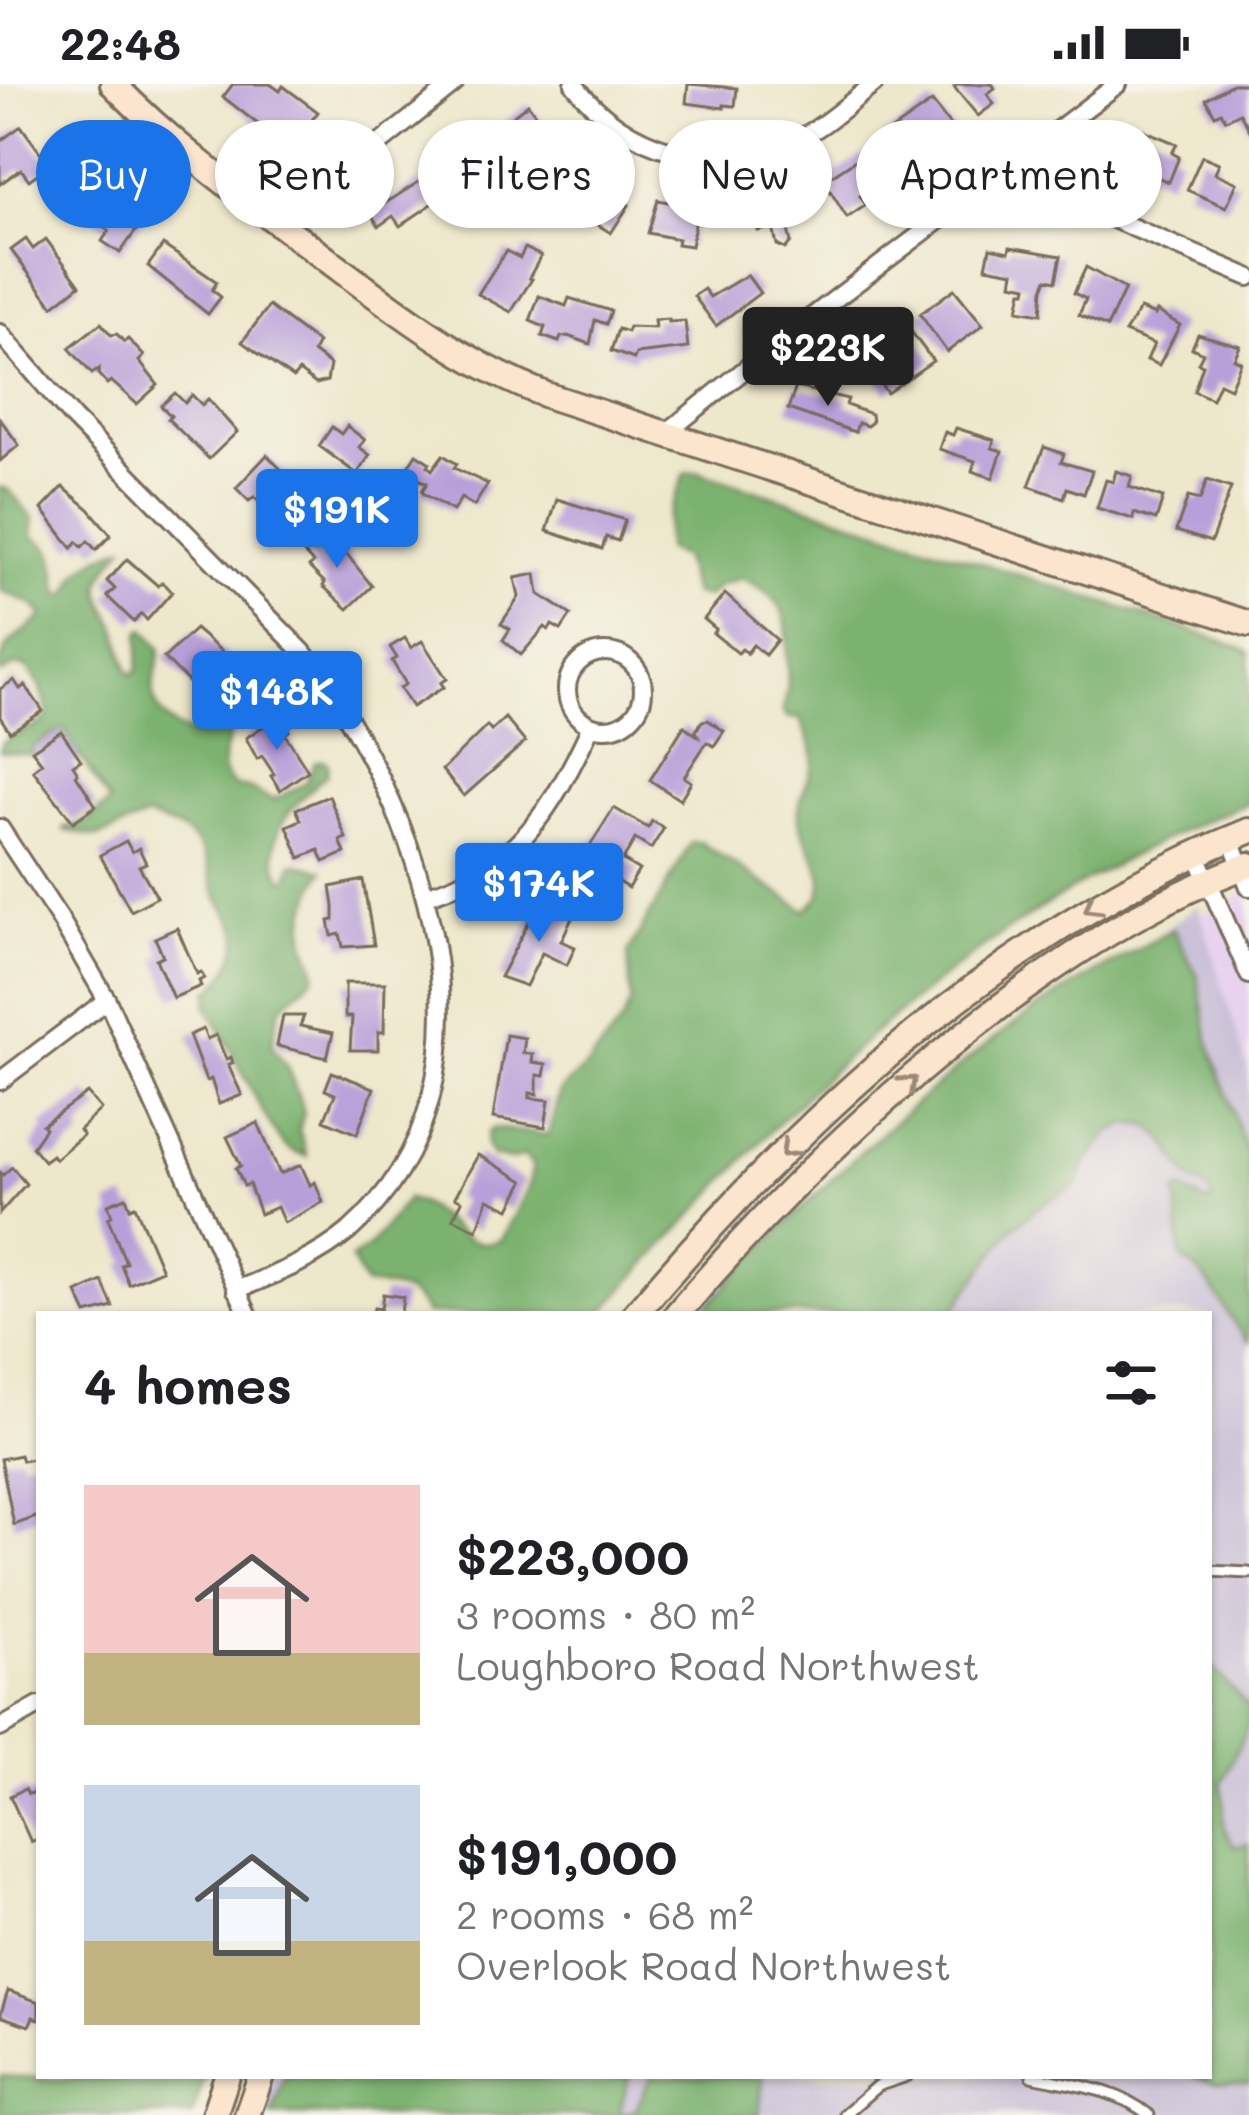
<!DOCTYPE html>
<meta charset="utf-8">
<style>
:root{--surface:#fff;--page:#f2f2f2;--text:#202124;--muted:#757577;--accent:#1a73e8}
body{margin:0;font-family:Mali,sans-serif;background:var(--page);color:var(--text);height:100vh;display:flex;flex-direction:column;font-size:45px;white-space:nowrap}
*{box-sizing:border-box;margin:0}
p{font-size:39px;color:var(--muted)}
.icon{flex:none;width:66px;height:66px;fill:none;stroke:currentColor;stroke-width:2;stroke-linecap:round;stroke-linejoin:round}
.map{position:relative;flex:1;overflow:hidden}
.drawer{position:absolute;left:36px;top:1227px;width:1176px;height:768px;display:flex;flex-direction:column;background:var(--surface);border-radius:0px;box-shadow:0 3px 9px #0004}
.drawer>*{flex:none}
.guide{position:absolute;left:36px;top:36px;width:1179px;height:108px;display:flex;gap:24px}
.price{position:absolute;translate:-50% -102px;padding:0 27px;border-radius:12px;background:var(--accent);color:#fff;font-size:39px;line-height:78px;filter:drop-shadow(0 3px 6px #0008)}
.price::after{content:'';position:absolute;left:50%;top:72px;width:36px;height:27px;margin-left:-18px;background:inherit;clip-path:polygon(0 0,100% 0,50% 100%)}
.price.current{background:#222;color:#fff}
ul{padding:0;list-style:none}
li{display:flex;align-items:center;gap:36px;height:300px;padding:0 48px}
li span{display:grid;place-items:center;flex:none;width:336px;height:240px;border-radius:0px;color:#555}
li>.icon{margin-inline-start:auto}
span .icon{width:144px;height:144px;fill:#fffc;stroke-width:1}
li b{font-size:51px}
h2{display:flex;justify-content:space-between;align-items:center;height:144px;padding:0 48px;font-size:51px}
.tag{padding:0 42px;border-radius:54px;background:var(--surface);box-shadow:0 3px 9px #0004;font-size:42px;line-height:108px}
.tag.current{background:var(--accent);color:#fff}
.status{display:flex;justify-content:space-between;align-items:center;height:84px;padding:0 60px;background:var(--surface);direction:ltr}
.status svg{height:33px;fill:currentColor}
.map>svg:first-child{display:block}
</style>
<div class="status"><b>22:48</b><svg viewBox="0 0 49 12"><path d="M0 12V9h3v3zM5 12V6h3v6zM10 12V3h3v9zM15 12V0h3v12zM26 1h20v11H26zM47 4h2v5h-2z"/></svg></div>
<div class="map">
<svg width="1249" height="2031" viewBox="0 0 1249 2031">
<rect width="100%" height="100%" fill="#f7f3e8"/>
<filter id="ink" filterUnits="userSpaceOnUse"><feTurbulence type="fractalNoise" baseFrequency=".00833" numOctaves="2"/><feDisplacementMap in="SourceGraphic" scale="24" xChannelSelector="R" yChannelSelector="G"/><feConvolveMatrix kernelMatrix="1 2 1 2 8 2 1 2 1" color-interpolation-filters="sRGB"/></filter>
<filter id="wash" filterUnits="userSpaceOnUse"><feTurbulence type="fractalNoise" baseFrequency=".004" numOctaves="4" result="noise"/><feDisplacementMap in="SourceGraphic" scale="48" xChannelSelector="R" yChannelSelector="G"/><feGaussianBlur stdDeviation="2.7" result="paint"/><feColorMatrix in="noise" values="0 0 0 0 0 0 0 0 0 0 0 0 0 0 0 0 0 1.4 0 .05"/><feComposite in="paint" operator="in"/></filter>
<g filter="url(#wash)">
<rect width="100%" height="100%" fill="#ede7cb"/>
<!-- built -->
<polygon fill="#e8d2ee" points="1249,806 1249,1076 1173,845"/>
<!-- industrial -->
<polygon fill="#c9bfd7" points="1198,821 1249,990 1249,2031 259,2031 275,1992 1209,1992 1209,1230 696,1230 753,1159"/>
<!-- forest -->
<g fill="#7bb26f" stroke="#5b6e46" stroke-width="3">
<path d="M699,388L1218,555L1249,568V719C1041,798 860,943 714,1108C677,1149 637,1187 602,1230H426C414,1204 391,1203 365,1201L351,1175L369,1163L407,1115C448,1124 459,1172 501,1156L528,1105L533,1082L524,1071L512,1076L492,1072L486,1061L488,1048L494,1044L548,1051L560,1007L588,981L621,940L631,918L628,869L691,759L700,758L805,826C845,800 803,767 799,734C796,714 815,691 813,670C812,659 804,645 800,635L787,633L783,626C791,598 787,596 787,569C788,525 782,514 742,494L719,501L708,513L693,510L683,474L667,466C660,440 676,414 685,389Z"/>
<path d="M0,403L9,406L33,434V453C68,471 47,486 63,514C73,506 72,498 79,489C89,478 110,466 124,463C89,507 97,500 117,545C124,561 121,577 131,591L138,585L140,549L144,545L160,564C160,578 154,591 153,604C152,627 174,649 197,649C209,649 213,641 225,643L230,650C223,671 217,685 233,702L248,704L273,716L306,699L315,678L322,676L328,680L327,690C295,720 258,749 283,796L288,794L293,779L324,786C311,808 299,837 307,862C311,873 315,879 315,891C283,928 280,905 272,963L287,982L304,1028L299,1046L307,1072C301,1070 294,1069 289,1065C267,1049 229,954 207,923L210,906C226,895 241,867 237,847C235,835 223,825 218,814C207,792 212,774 191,753C180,743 161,738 147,733L97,753L64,746L65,743L79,742L110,719L63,645L32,663V671L0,667L3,658L43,638L49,629L40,602L28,584L17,581L0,590C0,555 23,552 43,532L33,520L0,506Z"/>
<path d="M1173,845L1198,893L1209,958L1249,1076V1258C1221,1228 1217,1196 1182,1176C1177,1155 1180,1131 1176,1110L1181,1105L1207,1119L1213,1117L1211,1109L1189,1094L1162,1053L1147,1041L1127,1040L1109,1050L1086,1079L1078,1100L1035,1125L1010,1147L951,1230H700C791,1131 887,1038 994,955C1049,912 1113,880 1173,845Z"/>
<path d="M1209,1580L1249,1624V1640L1221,1700C1229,1723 1215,1745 1237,1763L1249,1759V1999H1216L1194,1992H1209Z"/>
<polygon points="0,1992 52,1995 205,1992 192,2031 0,2031"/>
<polygon points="285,1992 629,1992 620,2026 624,2030 636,2025 651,1992 763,1992 759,2031 272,2031"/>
</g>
<g id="blocks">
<!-- building -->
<g fill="#b79fd9">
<polygon points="233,0 270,0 280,7 283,2 318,28 295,58 273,41 268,48 223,13"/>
<polygon points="688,0 737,4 735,22 724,21 724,24 686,19"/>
<polygon points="958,0 992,0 995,4 987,10 994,20 978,32 954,3"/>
<polygon points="1232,0 1249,0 1249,45 1240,29 1226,36 1221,28 1215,31 1206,15"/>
<polygon points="932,18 956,49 921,70 924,74 907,85 883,52"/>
<polygon points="528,20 551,52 533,66 521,57 509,66 494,46"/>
<polygon points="21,42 45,75 42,77 47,83 29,96 21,85 0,100 0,51 3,55"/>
<polygon points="1143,46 1177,60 1172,69 1179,73 1169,98 1124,79 1134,53 1140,55"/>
<polygon points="474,52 490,74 473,87 497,112 478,126 440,78"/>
<polygon points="863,71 884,95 860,112 866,121 847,134 824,97"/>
<polygon points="1202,72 1219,79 1215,89 1237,99 1226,123 1187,106"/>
<polygon points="582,77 606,92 603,96 620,105 615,112 629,121 611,149 598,141 605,131 592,123 583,137 569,128 580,111 566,102"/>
<polygon points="86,79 115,100 109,109 147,131 120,169 102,157 109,147 63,112"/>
<polygon points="420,97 435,118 400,142 393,132 379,142 370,129"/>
<polygon points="793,108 801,138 787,142 791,158 785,165 777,161 773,144 758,147 754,130 747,131 745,122"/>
<polygon points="658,116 698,124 691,162 677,160 678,155 648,149"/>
<polygon points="26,155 33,165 46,155 80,201 53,222 11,166"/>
<polygon points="163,161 217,198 212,206 221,213 208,230 148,182"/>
<polygon points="1010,163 1061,172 1056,197 1047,195 1043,205 1041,230 1018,226 1022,207 1026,207 1027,202 1012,199 1014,188 986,183 990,164 1009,168"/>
<polygon points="525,164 541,172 529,194 532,195 511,228 478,210 506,167 520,174"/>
<polygon points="1086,183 1125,205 1107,243 1079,231 1086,215 1074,209"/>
<polygon points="747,191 760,209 716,242 694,212 704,205 710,213"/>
<polygon points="954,205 983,241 947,268 920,230"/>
<polygon points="539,212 566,222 569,214 611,227 606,240 595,236 590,260 568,252 561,253 559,258 542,252 545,243 530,237"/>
<polygon points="269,222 318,259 313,268 330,281 327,297 316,300 299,287 293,294 242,258"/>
<polygon points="1140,225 1155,231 1157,227 1180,241 1159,281 1147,276 1154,260 1125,248"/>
<polygon points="669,235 669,238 685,237 688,264 636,270 634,275 611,267 618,245 627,248 629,243 655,244 654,236"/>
<polygon points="101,239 111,251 117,250 124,258 128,255 144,272 139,277 158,301 137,320 111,297 107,300 98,290 99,285 92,290 69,264"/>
<polygon points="907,242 933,277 887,309 874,292 886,282 875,266 887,257 885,253"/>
<polygon points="1198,250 1240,262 1234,275 1241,278 1230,304 1219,299 1212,315 1194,307 1203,281 1198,279 1203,269 1192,264"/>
<polygon points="796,303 848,315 846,321 871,330 872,338 867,342 858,339 855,348 788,325"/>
<polygon points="175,309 185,319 192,311 202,321 208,315 237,348 209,375 168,335 171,332 161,322"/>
<polygon points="0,335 19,361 0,377"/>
<polygon points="347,342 365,356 359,363 370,371 357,390 319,362 332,343 341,350"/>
<polygon points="956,344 994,356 992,364 1002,367 993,394 972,387 975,377 939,365 945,348 953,351"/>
<polygon points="1044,363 1064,370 1061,378 1092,387 1084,410 1067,404 1064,414 1029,402"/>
<polygon points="416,370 430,379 428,382 432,386 443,371 457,380 454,384 488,400 474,422 461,414 453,427 424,410 422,407 427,399 404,389"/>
<polygon points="267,371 313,418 283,450 269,437 274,432 254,413 249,417 236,404"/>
<polygon points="1116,387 1132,392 1129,403 1163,414 1156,436 1134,429 1133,435 1097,424 1106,396 1113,398"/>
<polygon points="1207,396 1231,404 1211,458 1176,447 1188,413 1200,416"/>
<polygon points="63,403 89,425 111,451 96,466 88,457 82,463 77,458 72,464 42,425"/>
<polygon points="557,415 625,436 618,457 606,453 602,465 547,447"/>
<polygon points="321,449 345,468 372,502 348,525 323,502 325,499 309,483 313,479 302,467"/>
<polygon points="127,475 158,502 162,498 172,508 147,536 141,530 134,538 107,512 115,505 107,497"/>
<polygon points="536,490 539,510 571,531 561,546 552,541 549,546 545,543 521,571 503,556 510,545 501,540 519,513 515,494"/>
<polygon points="725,510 777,556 765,571 753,561 747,569 742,565 738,569 713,549 716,545 704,535"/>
<polygon points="195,545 252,593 217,626 164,574"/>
<polygon points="405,554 411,564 422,557 447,595 441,599 444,603 412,623 400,604 406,600 392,577 397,574 390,563"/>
<polygon points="14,596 20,605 25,601 43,627 10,648 0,633 0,605"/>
<polygon points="278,632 289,647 285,650 308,687 280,706 271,692 274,690 262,672 257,675 246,654"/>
<polygon points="505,634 525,658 464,712 442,686 487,642 491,647"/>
<polygon points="708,636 724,647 714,662 707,658 684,693 691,698 680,716 650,696 684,642 698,652 696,647 702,637"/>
<polygon points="61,647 81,676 73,681 78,689 76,691 96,722 73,738 33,686 42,679 32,666"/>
<polygon points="329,712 346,754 340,756 345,769 324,778 319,766 300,774 287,742 301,736 296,725"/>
<polygon points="614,724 648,744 652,737 664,744 651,765 635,755 629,766 623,776 639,786 628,804 581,776"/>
<polygon points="126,757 132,768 139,764 146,779 139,782 157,813 131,827 100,771"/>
<polygon points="363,796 374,861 343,863 340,850 332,852 329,837 334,836 334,822 331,803"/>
<polygon points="546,821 572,834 561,857 575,863 567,881 542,869 526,902 500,893 532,832 539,835"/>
<polygon points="177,844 197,890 201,888 204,894 199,897 201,902 173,914 156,875 163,872 155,854"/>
<polygon points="345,899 385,899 384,948 378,948 378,966 350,966 352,933 345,933"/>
<polygon points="283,932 304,932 300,942 333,949 327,974 277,962"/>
<polygon points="203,945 207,955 216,951 226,975 231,973 233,979 228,981 242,1011 219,1020 211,995 206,997 189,951"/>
<polygon points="506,951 525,954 523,969 533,970 532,978 546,980 544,992 537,991 537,1010 530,1009 530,1014 549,1016 545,1043 493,1034"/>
<polygon points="332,988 374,1004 357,1050 324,1036 335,1010 325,1006"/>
<polygon points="87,1009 101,1025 79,1046 83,1051 55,1075 52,1071 44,1077 32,1063 45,1044 42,1041"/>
<polygon points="258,1039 280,1090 301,1081 310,1101 315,1098 323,1118 284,1139 277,1123 260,1130 249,1100 244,1102 236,1084 241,1082 227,1053"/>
<polygon points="478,1071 524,1097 510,1125 488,1115 477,1146 453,1134 462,1117 455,1113"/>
<polygon points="12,1083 26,1100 0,1129 0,1088 3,1091"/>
<polygon points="126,1113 130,1124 135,1122 162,1186 129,1200 121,1181 126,1179 108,1134 112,1132 108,1120"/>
<polygon points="102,1197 113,1223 87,1230 77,1209"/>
<polygon points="383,1210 403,1213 401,1230 373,1230 374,1224 381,1225"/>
<polygon points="20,1371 22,1377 39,1374 39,1432 14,1441 1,1375"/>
<polygon points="25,1705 28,1710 39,1708 39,1754 31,1758 10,1712"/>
<polygon points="8,1907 39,1918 39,1935 33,1933 29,1942 0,1932"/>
</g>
</g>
</g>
<g filter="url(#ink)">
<use href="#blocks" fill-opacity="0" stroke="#796c5b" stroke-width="3"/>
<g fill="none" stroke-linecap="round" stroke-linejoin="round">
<defs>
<g id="lane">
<polyline points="1209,1487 1249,1489"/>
<path d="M1032,1992C1072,2001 1116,2004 1149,2031"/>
<polyline points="845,2030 877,2002 907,1992"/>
</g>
<g id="street">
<path d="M574,0C623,66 714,93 790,59C821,46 848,20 874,0"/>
<polyline points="1003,88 1249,193"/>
<polyline points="279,140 454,0"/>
<path d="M0,249L73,334L302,567C420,719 521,994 349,1147C316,1175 276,1190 236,1206"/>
<polyline points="665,350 784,254 1118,0"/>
<circle cx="605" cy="606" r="38"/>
<polyline points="0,744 60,835 107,916 248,1230"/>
<polyline points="1231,755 1249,803"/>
<polyline points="1196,769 1249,891"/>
<path d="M425,812C516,786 554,723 591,642"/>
<polyline points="0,997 107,916"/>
<polyline points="0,1644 39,1622"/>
</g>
<g id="secondary">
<path d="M113,0C176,65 249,117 321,171C394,225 463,280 549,312L1249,540"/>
<path d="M635,1230C803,1031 1004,845 1249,747"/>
<path d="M677,1230C818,1064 1042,856 1249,781"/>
<polyline points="214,2031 227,1992"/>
<polyline points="247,2031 261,1992"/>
</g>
</defs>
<!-- lane casing -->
<use href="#lane" stroke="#796c5b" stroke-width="15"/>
<!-- street casing -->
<use href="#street" stroke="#796c5b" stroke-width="22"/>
<!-- secondary casing -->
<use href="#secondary" stroke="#796c5b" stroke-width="30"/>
<!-- lane -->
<use href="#lane" stroke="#fff" stroke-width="9"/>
<!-- street -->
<use href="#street" stroke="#fff" stroke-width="16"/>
<!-- secondary -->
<use href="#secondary" stroke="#fce5cf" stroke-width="24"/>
</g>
<!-- one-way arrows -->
<defs><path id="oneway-chevron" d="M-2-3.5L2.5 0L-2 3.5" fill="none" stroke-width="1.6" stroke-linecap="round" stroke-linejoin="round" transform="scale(3)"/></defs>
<g stroke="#9c8876">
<use href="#oneway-chevron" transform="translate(1092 823) rotate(149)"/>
<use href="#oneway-chevron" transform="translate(909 999) rotate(-41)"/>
<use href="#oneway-chevron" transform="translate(788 1066) rotate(136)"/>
</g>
</g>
</svg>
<b class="price current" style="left:828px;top:325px">$223K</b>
<b class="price" style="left:337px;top:487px">$191K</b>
<b class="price" style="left:277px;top:669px">$148K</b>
<b class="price" style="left:539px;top:861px">$174K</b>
<div class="guide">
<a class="tag current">Buy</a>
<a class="tag">Rent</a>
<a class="tag">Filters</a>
<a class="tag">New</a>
<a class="tag">Apartment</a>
</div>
<section class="drawer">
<h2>4 homes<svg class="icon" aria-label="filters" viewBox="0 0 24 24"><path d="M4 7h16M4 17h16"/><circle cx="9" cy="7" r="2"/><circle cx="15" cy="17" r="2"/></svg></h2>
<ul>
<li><span style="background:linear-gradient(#f6c9c9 70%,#c2b280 0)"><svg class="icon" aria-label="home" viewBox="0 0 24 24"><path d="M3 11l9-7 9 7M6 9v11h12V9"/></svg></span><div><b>$223,000</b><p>3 rooms · 80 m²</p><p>Loughboro Road Northwest</p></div></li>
<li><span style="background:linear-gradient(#c9d6e8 65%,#c2b280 0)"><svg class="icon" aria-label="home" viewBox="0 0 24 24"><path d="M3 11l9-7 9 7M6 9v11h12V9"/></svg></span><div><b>$191,000</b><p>2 rooms · 68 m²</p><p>Overlook Road Northwest</p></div></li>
</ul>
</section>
</div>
